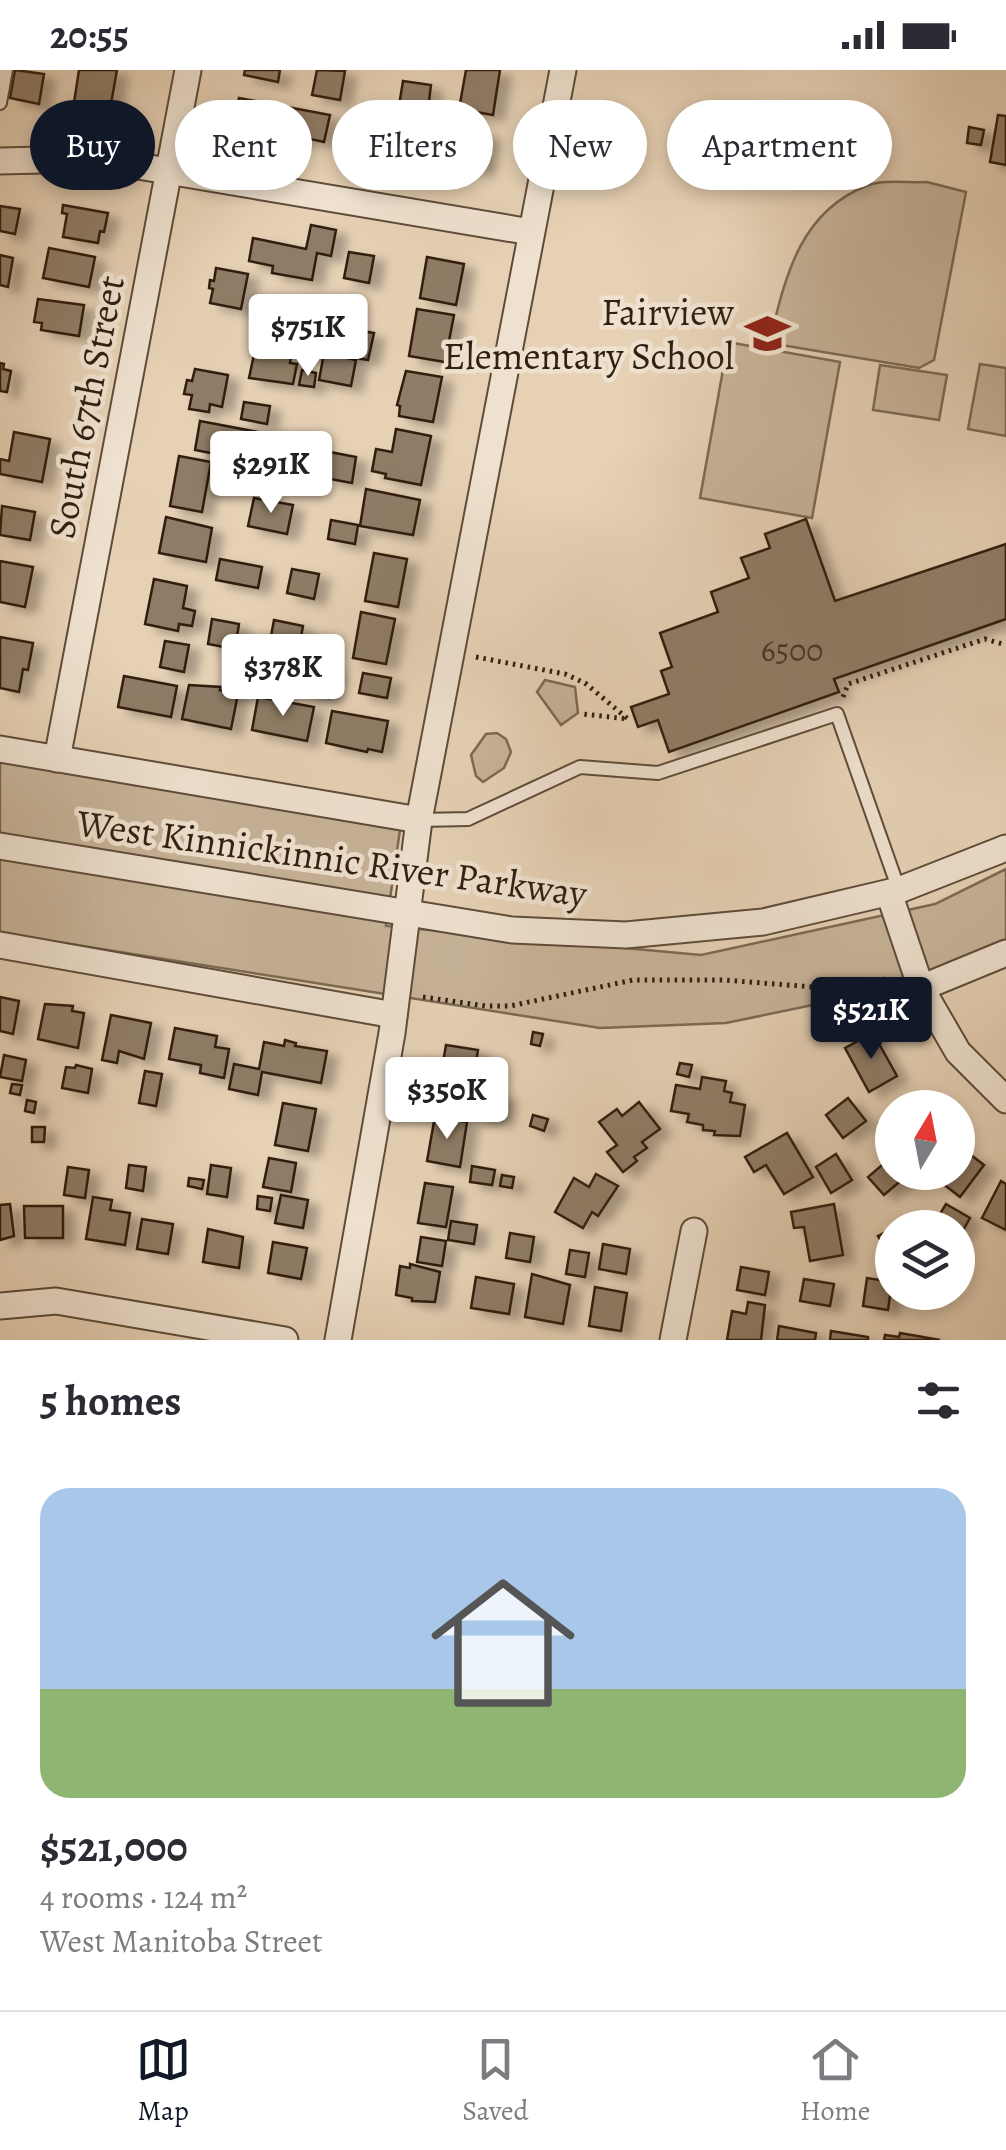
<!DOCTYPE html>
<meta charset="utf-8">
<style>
:root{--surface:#fff;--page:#f2f2f3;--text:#2b2b33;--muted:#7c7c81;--line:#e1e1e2;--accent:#111827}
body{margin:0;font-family:Alegreya,serif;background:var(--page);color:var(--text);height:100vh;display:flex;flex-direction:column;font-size:38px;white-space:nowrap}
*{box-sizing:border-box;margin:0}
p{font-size:32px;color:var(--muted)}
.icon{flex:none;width:55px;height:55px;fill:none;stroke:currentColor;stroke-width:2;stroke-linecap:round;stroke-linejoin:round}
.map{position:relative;height:1270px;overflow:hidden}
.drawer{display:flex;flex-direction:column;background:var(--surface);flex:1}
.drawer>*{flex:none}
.banner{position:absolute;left:30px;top:30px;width:948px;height:90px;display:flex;gap:20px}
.needle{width:65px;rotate:10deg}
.controls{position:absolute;left:875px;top:1020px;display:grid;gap:20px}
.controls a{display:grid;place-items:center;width:100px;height:100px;border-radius:50%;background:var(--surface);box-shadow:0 5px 15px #0003;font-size:50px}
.price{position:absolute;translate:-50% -85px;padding:0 22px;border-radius:10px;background:#fff;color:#222;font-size:32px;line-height:65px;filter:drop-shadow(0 2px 5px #0008)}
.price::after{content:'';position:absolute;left:50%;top:60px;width:30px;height:22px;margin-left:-15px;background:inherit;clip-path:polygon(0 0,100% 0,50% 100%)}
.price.on{background:var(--accent);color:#fff}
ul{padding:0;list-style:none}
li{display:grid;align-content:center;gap:20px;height:530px;padding:0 40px}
li span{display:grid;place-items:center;height:310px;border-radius:30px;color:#555}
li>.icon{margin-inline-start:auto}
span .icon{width:180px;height:180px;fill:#fffc;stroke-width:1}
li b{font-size:42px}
h2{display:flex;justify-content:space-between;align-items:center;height:120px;padding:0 40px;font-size:42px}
.chip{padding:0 35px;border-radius:45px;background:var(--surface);box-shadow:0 5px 15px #0003;font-size:35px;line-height:90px}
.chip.on{background:var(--accent);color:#fff}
.status{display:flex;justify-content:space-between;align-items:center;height:70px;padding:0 50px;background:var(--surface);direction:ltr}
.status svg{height:28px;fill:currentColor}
.dock{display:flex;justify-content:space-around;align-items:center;height:140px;border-top:2px solid var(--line);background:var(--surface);font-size:28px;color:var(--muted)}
.dock a{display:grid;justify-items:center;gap:5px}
.dock .on{color:var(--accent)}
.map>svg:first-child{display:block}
</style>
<div class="status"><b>20:55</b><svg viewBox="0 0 49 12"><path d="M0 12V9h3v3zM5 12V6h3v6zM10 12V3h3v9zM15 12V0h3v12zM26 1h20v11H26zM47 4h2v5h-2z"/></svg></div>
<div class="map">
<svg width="1006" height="1270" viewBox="0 0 1006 1270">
<defs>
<filter id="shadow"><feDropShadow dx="11" dy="6" stdDeviation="5" flood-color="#0004"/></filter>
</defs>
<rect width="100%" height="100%" fill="#e6d1b5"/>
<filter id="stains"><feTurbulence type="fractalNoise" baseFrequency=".002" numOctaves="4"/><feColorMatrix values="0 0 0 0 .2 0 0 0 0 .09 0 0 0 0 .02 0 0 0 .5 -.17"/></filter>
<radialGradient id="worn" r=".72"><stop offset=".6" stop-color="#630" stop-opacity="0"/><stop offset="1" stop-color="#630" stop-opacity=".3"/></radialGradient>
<!-- green -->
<g fill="#c7b399" stroke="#7c6954" stroke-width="2.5">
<path d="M927,112L966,122L934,290L919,298L769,273C785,210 798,143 866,116C882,109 909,113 927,112Z"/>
<polygon points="728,272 840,292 812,448 700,428"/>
<polygon points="980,294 1006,298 1006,366 968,359"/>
<polygon points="880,295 947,305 939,350 873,340"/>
<polygon points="545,610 575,617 578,643 561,655 537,622"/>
<polygon points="497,663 506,669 511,682 504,698 483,712 476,706 471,685 486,664"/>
<polygon points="0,691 400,760 386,856 701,885 935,834 1006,799 1006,871 890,919 726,953 600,958 0,863"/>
</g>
<!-- building -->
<g fill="#8f7c66" stroke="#311f10" stroke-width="2.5" filter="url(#shadow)">
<polygon points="15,0 44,4 39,34 10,28"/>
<polygon points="79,0 117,0 109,45 73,39"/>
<polygon points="245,0 280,0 278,12 244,5"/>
<polygon points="317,0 345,1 340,30 312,25"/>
<polygon points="466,0 500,0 493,45 459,39"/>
<polygon points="403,11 431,15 427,47 398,42"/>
<polygon points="239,28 330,45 324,72 301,67 300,73 233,60"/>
<polygon points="998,45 1006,46 1006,95 990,92"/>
<polygon points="406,51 437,57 432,86 401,81"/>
<polygon points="444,57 489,65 483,99 438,92"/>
<polygon points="969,57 984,60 981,75 967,73"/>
<polygon points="63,135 108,143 104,162 100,161 98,173 63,167 67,144 62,143"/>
<polygon points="0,136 20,139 15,164 0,161"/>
<polygon points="311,155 336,160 331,186 317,183 312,210 272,203 273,196 249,191 253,168 306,179"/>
<polygon points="49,178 95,187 89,217 43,208"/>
<polygon points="349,182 374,186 369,213 344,208"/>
<polygon points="0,185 13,188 8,217 0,215"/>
<polygon points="427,187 464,194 456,235 420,228"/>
<polygon points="216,198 248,204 241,239 210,233 213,219 209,218 210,210 214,211"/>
<polygon points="38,229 84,235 79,266 41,260 42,253 34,252"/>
<polygon points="293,235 321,241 316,263 289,258"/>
<polygon points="417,239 454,245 445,292 409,286"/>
<polygon points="350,259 374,263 368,290 344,286"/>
<polygon points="301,264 323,268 320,285 298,281"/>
<polygon points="255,280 291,287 290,293 297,294 293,314 249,308"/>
<polygon points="324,283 356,290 351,316 319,310"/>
<polygon points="0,293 4,294 3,299 11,301 7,322 0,321"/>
<polygon points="195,299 228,305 222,337 210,334 209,342 189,339 192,325 184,324 187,310 192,311"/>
<polygon points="302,300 316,303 314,317 299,315"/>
<polygon points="406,301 442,307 433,352 399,346 400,336 397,335"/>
<polygon points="244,332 270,336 267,354 241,349"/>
<polygon points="200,351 263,363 258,392 195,380"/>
<polygon points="396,359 431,366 421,415 385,408 386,404 372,401 376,379 392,382"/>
<polygon points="14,362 50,369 42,412 0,404 0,389 9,391"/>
<polygon points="330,382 356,387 352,413 325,408"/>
<polygon points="179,386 211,392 202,442 170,436"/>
<polygon points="366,419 420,430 413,465 360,456"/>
<polygon points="254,428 293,435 287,464 248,456"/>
<polygon points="2,436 35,442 30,470 0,465"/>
<polygon points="166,447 212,458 206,492 159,483"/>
<polygon points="806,449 835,531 1006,474 1006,549 834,609 839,622 669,682 658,650 638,657 631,637 669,624 661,601 672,597 660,563 718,542 711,522 749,508 741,488 770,478 765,464"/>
<polygon points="331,450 358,455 355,474 328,469"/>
<polygon points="374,483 407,489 398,537 365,531"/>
<polygon points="220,489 262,497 258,518 216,510"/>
<polygon points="0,491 33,497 25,537 0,532"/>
<polygon points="292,499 319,504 314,529 287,523"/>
<polygon points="154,509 187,516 183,538 195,541 192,556 179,554 178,561 145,554"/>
<polygon points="361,542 395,549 386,594 353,588"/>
<polygon points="212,549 239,554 235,579 208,574"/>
<polygon points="274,550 303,556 297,588 268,582"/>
<polygon points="0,567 33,573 28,600 23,599 19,622 0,618"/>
<polygon points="165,571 189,575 184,602 160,597"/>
<polygon points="237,581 262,586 256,615 232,611"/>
<polygon points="309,593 334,598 329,628 303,623"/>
<polygon points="363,603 391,608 387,628 359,623"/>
<polygon points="124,606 177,616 171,647 118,637"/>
<polygon points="189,615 221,617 220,620 238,624 231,659 182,649"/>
<polygon points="258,627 314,637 307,671 252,660"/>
<polygon points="332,641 388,651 382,682 368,679 367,682 326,673"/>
<polygon points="0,927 19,931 13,964 0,961"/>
<polygon points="45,934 73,936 72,941 84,943 78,978 38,969"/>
<polygon points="111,945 151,953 144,989 119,981 117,993 102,990"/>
<polygon points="175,958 217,966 215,977 229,979 224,1008 200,1003 201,995 169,989"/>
<polygon points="533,962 543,964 540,976 531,974"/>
<polygon points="873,963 897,1006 869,1022 845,978"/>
<polygon points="285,970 296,973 295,976 327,981 321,1013 262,1002 258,1025 229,1019 234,994 259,999 264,972 284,976"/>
<polygon points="446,975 478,980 469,1034 437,1028"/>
<polygon points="4,985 26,990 22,1011 0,1007"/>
<polygon points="680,993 692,995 689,1007 677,1004"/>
<polygon points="76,995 92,999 88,1023 62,1018 66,997 75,998"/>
<polygon points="145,1001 162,1004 156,1036 139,1033"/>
<polygon points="702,1007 726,1011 724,1021 732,1023 730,1032 745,1035 740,1066 714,1065 715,1061 703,1060 703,1055 687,1052 689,1044 671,1041 676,1015 700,1019"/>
<polygon points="12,1014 22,1015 20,1025 10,1023"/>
<polygon points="481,1021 506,1025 502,1050 477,1046"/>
<polygon points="848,1028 866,1051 843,1068 826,1045"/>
<polygon points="27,1030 36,1032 34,1043 25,1041"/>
<polygon points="639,1032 660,1059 642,1072 647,1078 634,1087 637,1091 623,1102 607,1082 617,1075 599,1052 617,1039 622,1046"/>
<polygon points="283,1033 316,1039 308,1081 275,1075"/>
<polygon points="892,1041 892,1069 879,1053"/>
<polygon points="533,1045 548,1049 544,1061 530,1056"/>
<polygon points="435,1046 467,1052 460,1097 427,1091"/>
<polygon points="32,1057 45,1057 44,1072 32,1072"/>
<polygon points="787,1063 813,1107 784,1124 766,1095 754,1102 745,1087"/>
<polygon points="958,1082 968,1089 971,1085 984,1095 960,1127 929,1103 958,1102"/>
<polygon points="836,1084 852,1110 831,1123 816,1097"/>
<polygon points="269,1088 296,1093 291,1122 263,1117"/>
<polygon points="889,1089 892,1093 892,1102 901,1102 905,1107 884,1125 868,1107"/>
<polygon points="129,1095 146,1097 143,1121 126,1118"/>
<polygon points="211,1095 231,1098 227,1127 207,1124"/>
<polygon points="472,1096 495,1100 492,1115 470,1112"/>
<polygon points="68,1097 89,1100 85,1128 64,1125"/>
<polygon points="596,1104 618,1116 598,1146 592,1142 583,1158 555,1142 574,1108 589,1117"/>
<polygon points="502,1105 514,1107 512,1118 500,1116"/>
<polygon points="189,1108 204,1110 202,1119 188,1116"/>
<polygon points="1001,1111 1006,1114 1006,1160 982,1148"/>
<polygon points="425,1113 453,1117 446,1157 418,1153"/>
<polygon points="281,1125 308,1130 303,1158 275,1153"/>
<polygon points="258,1126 272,1128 270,1141 257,1139"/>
<polygon points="93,1127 112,1130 110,1140 130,1143 125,1175 86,1169"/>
<polygon points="10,1134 14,1166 0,1170 0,1135"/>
<polygon points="834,1134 843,1185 810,1191 804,1157 794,1158 791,1142"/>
<polygon points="946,1134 970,1148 958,1169 958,1158 932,1157"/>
<polygon points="24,1136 63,1136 63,1168 25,1168"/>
<polygon points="142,1149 173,1154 168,1184 137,1179"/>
<polygon points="451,1151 477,1155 474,1174 448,1170"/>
<polygon points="208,1159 243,1167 239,1198 203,1192"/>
<polygon points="886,1162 891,1171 883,1175 878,1166"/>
<polygon points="510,1163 534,1167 530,1192 506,1188"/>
<polygon points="421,1167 446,1171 442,1196 417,1192"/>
<polygon points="273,1172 307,1178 301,1209 268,1203"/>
<polygon points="603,1174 630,1179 626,1204 599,1199"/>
<polygon points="570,1180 589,1183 585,1207 566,1204"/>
<polygon points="410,1194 440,1202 435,1232 412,1231 412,1228 396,1225 400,1196 410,1198"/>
<polygon points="741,1197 769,1202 765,1225 737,1220"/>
<polygon points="532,1204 570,1215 563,1254 525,1247"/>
<polygon points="476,1207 514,1214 509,1244 471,1238"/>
<polygon points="867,1208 892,1212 888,1240 863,1236"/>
<polygon points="804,1209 834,1214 830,1236 800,1231"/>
<polygon points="595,1217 627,1223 621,1261 589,1256"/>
<polygon points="748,1232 765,1235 761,1270 727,1270 732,1241 746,1244"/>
<polygon points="779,1256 816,1263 815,1270 777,1270"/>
<polygon points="831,1261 868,1267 868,1270 830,1270"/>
<polygon points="900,1263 940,1270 884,1270 885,1265 899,1267"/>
</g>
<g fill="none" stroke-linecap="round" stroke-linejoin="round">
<defs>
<g id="service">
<polyline points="0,33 6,0"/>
<polyline points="419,750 468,749 580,697 658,703 837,644 899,820"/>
</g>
<g id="minor">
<polyline points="0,91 85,89 138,96 531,162"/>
<polyline points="0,679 419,750"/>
<polyline points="57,689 188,0"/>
<polyline points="0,776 512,860 626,865 763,852 899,820 1006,778"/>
<polyline points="889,823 921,918 958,982 1006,1030"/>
<polyline points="0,875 394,945"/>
<polyline points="921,918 1006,883"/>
<polyline points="0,1236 56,1231 285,1270"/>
<polyline points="338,1270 392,963 419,750 563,0"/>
<polyline points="673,1270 694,1161"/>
</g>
</defs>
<!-- service casing -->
<use href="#service" stroke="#5e4c39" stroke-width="16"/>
<!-- minor casing -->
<use href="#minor" stroke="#5e4c39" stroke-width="29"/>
<!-- path -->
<g stroke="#311f10" stroke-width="5" stroke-dasharray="2.5 5" stroke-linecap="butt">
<polyline points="476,587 565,604 585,613 628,649 583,644"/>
<polyline points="843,627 848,614 985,569 1006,575"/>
<polyline points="423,927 486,936 510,936 633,910 724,910 813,917 846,916 885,909"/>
</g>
<!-- service -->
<use href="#service" stroke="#efe1cf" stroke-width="12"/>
<!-- minor -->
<use href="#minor" stroke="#efe1cf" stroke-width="25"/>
</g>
<!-- icons -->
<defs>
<symbol id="school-bare" viewBox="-9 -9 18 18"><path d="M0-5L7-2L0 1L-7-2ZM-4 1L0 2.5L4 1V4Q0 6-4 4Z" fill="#8f2418" stroke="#efe1cf" stroke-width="2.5" paint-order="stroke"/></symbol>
</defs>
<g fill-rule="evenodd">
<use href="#school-bare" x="736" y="232" width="63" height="63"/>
</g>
<g text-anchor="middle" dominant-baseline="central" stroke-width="9" stroke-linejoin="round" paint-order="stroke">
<!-- number labels -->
<g font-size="32" fill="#483626">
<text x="792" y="580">6500</text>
</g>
<!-- poi labels -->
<g font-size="38" fill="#311f10" stroke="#efe1cf" text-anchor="end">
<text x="734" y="242">Fairview<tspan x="734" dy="44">Elementary School</tspan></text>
</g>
<!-- street labels -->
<g font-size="38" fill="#311f10" stroke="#efe1cf">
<text transform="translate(86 337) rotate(-79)">South 67th Street</text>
<text transform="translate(332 788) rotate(8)">West Kinnickinnic River Parkway</text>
</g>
</g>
<rect width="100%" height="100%" filter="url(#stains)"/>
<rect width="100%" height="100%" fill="url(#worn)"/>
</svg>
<div class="controls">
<a><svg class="needle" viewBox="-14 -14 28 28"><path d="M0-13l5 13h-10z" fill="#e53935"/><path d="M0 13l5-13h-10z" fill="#7c7c81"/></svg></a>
<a><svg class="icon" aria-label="layers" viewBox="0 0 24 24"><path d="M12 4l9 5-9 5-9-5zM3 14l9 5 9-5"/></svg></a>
</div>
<b class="price" style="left:308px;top:309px">$751K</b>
<b class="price" style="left:271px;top:446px">$291K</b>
<b class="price" style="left:283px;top:649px">$378K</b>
<b class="price on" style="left:871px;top:992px">$521K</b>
<b class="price" style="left:447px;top:1072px">$350K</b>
<div class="banner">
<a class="chip on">Buy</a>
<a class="chip">Rent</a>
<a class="chip">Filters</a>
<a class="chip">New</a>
<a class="chip">Apartment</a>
</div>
</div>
<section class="drawer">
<h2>5 homes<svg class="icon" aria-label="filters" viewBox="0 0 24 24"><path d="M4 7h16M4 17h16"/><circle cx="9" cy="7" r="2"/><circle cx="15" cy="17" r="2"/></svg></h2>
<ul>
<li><span style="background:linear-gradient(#a9c7e8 65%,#8fb573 0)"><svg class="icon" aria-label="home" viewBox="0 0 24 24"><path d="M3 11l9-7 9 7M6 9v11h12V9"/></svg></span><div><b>$521,000</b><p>4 rooms · 124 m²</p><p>West Manitoba Street</p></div></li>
</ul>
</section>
<nav class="dock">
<a class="on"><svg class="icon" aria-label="map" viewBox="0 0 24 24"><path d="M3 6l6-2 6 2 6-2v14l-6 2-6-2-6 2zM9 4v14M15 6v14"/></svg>Map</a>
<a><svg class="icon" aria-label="saved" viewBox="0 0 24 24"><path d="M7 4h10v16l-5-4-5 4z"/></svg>Saved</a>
<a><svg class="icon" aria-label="home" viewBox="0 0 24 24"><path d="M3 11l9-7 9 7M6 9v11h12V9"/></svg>Home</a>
</nav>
